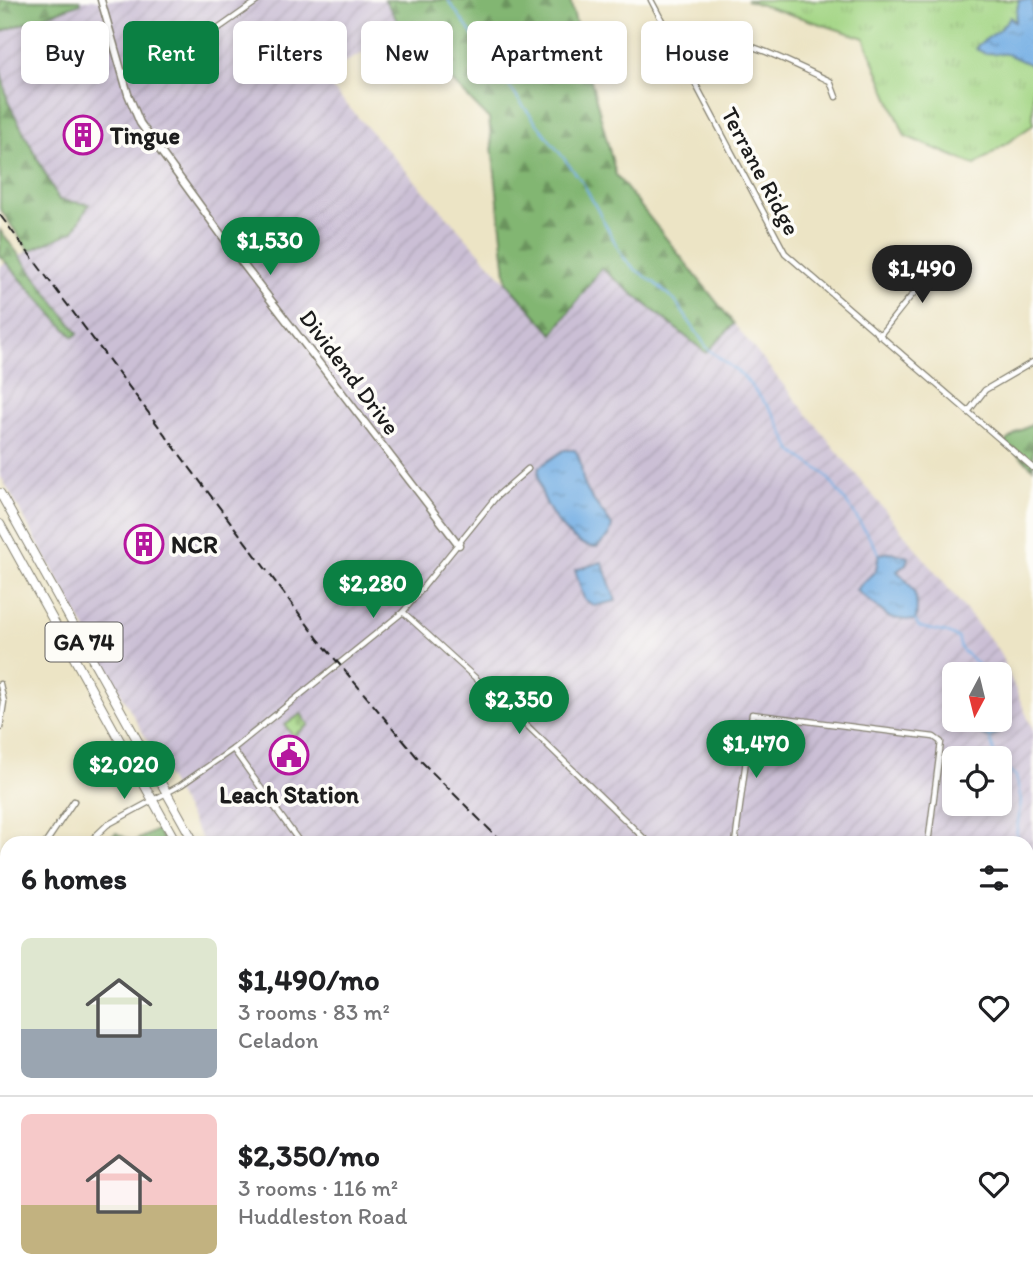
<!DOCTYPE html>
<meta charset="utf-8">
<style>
:root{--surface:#fff;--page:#f2f2f2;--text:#202124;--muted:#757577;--line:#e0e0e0;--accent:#0b8043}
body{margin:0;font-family:Itim,sans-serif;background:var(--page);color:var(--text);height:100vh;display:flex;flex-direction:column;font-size:26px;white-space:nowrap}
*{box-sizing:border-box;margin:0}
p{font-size:23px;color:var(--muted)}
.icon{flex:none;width:38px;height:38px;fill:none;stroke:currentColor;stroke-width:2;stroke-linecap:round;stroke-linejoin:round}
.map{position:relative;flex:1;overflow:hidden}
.details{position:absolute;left:0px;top:836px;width:1034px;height:450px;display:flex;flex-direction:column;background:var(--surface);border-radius:21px 21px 0 0;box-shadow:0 4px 10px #0003}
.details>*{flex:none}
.hud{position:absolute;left:21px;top:21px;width:992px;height:63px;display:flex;gap:14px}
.needle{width:46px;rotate:187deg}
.buttons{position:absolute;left:942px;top:662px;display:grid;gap:14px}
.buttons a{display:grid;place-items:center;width:70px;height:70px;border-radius:10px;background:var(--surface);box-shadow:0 4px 10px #0003;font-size:35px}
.price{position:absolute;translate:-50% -60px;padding:0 16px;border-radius:24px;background:var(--accent);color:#fff;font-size:23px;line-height:46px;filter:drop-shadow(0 2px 4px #0008)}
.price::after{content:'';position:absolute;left:50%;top:42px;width:21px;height:16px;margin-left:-10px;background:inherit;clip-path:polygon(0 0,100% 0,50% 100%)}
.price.on{background:#222;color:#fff}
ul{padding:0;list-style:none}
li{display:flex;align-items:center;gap:21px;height:175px;padding:0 21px}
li+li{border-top:2px solid var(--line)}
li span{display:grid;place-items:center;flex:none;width:196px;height:140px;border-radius:10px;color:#555}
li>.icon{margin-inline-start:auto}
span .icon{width:84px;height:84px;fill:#fffc;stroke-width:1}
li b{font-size:30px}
h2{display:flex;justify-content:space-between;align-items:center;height:84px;padding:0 21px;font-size:30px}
.chip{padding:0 24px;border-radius:10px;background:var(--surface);box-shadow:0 4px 10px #0003;font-size:24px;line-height:63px}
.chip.on{background:var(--accent);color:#fff}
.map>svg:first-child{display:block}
</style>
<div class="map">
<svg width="1033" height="1286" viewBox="0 0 1033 1286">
<defs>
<pattern id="industrial-furrows" width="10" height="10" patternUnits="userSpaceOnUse" patternTransform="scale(1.75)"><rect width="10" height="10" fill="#cbbfd5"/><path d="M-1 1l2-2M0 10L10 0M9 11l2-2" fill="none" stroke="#aea4b6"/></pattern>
<pattern id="grass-tufts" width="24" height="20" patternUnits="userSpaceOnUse" patternTransform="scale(1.75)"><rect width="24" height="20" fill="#a3d584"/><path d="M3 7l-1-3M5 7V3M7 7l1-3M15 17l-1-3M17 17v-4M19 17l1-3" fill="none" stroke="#8cb671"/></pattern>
<pattern id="forest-firs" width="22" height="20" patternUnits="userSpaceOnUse" patternTransform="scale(1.75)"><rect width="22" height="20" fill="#82b672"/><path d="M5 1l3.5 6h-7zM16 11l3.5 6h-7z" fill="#6a935d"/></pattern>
<pattern id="cemetery-stones" width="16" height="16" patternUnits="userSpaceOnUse" patternTransform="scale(1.75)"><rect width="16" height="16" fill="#a3d584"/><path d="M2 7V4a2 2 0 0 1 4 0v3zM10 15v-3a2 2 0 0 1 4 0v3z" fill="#8cb671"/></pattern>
<pattern id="park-dots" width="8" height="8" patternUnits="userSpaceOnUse" patternTransform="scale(1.75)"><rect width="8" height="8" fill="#a3d584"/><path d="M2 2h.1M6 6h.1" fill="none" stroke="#8cb671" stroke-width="1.8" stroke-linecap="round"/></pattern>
<pattern id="water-ripples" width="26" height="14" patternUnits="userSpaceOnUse" patternTransform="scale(1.75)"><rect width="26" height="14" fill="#73aee4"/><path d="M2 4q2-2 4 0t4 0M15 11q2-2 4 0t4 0" fill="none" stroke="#5e8db8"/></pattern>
</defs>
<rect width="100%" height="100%" fill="#fdfcf7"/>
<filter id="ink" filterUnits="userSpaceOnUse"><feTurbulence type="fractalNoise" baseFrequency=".0143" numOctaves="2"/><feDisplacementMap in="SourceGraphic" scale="14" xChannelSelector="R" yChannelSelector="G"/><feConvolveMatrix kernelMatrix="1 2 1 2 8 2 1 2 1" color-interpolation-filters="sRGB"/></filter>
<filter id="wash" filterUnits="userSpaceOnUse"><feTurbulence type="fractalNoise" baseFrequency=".00686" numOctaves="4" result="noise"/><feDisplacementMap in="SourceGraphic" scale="28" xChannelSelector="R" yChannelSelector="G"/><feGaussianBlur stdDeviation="1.57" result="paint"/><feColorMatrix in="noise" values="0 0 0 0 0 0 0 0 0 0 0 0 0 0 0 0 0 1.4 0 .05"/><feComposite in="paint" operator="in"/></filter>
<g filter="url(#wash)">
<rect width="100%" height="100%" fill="#ece4c5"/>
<!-- industrial -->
<g fill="url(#industrial-furrows)" fill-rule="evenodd">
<path d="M0,0H385L404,32L320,75L552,333L601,268L706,353L734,324L999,651L1033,730V925L1027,928V844L204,843L0,475V266L72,227L0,93ZM954,674H999V719H954ZM954,758H999V803H954Z"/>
<polygon points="1027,1095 1033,1095 1033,1286 546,1286 541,1279 1027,1279"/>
</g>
<!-- grass -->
<polygon fill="url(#grass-tufts)" stroke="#607850" stroke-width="2" points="746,0 1024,0 1033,35 1033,125 975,165 905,136 864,38"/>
<!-- forest -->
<g fill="url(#forest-firs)" stroke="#4f6947" stroke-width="2">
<polygon points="0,0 80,0 81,3 0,32"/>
<polygon points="385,0 570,0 616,175 734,324 706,353 601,268 553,334 507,283 489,119 404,32"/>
<polygon points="0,68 8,102 59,200 89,204 74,231 29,251 0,209"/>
<polygon points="0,230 78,333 78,334 73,337 0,256"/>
<polygon points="1033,424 1033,468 1005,443 1017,432"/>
<polygon points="157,830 165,843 103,843 116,833 133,842"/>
<polygon points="1033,926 1033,1094 1027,1094 1027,929"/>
<polygon points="394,1279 466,1279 471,1286 396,1286"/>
</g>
<!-- cemetery -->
<polygon fill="url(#cemetery-stones)" stroke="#607850" stroke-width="2" points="301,714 309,725 293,736 285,725"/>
<!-- park -->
<polygon fill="url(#park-dots)" stroke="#607850" stroke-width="2" points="679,1279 734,1279 731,1286 682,1286"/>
<!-- water -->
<g fill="url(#water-ripples)" stroke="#486580" stroke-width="2">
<polygon points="1019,0 1033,0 1033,66 1007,54 984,53 976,49 978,45 999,30 1010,17 1015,22"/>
<path d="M564,450H575C583,461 580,471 584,483C589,499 604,512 612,526L609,536L597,547C567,549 533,494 539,467Z"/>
<path d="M891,552L908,557L906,564L897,571C915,588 919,595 916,621L890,618L856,590L876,570L879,554Z"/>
<polygon points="602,562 616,601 594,606 584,599 575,570"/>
<polygon points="976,719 999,719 998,733 990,739 979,734"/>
<polygon points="1027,980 1033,980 1033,1046 1027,1052"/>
</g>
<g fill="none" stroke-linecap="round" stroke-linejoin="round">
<!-- stream -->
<g stroke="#73aee4" stroke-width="2">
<polyline points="448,0 521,103 583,183 623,257 636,270 655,283 675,301 708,349 743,376 774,414 792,451 825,474 852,510 879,553"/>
<polyline points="915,620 919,627 948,633 958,638 961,649 988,674"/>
<polyline points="990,739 996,758"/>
<polyline points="999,764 1016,776 1021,801 1015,844"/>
<polyline points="0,963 7,963"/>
</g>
</g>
</g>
<g filter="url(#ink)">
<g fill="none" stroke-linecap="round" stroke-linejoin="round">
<defs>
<g id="minor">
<polyline points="651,0 785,253 1033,468"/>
<path d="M678,51C690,44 701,39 715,39C745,38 801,68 830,81L836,97"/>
<polyline points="122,73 182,54 259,0"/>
<path d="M879,336C902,309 922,273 959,263"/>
<polyline points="968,412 985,390 1033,362"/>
<polyline points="403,612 515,714 650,844"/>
<polyline points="0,684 4,702 0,728"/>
<polyline points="233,749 301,844"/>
<polyline points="45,844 74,801"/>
<polyline points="87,844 107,825 181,785 233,749 403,612 496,497 528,469"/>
<polyline points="735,844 752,714 934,737 941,742 929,836"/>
<polyline points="0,890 7,884"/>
<polyline points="0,1151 7,1148"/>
<polyline points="0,1257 7,1254"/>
<polyline points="999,1279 1005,1286"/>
<polyline points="171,1286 171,1279"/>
<polyline points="327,1286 328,1279"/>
</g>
<polyline id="tertiary" points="101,0 128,94 140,123 236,255 459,545"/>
<g id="primary">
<polyline points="0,493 195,844"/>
<polyline points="0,524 177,844"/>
<polyline points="488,1279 494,1286"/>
<polyline points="510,1279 516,1286"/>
</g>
</defs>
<!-- minor casing -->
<use href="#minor" stroke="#848070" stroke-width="7"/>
<!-- tertiary casing -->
<use href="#tertiary" stroke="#848070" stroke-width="9"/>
<!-- primary casing -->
<use href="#primary" stroke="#848070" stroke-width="10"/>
<!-- minor -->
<use href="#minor" stroke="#fff" stroke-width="4.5"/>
<!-- tertiary -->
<use href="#tertiary" stroke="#fff" stroke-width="6"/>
<!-- primary -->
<use href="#primary" stroke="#fff" stroke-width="8"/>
<!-- rail -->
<g stroke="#1c1c1c" stroke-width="2" stroke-dasharray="10 5" stroke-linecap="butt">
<polyline points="0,215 319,640 417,757 504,844"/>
<polyline points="942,1279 947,1286"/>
</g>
</g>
</g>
<!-- icons -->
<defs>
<symbol id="building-ring" viewBox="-11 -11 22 22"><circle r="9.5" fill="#fdfcf7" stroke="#b5179e" stroke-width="1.5"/><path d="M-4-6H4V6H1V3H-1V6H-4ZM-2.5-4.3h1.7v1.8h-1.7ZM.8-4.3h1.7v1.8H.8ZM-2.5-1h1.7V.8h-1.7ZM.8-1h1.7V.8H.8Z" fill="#b5179e"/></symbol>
<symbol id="civic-ring" viewBox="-11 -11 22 22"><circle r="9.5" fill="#fdfcf7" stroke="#b5179e" stroke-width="1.5"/><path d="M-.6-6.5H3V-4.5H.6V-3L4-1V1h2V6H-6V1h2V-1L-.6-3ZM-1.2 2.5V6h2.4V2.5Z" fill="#b5179e"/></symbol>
</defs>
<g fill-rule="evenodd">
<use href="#building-ring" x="61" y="113" width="44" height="44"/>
<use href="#building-ring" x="122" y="522" width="44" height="44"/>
<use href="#civic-ring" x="267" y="733" width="44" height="44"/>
</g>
<g text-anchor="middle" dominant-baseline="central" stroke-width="7" stroke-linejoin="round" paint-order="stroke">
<!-- shield labels -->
<rect fill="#fdfcf7" stroke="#605f5e" stroke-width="2" x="45.5" y="622.5" width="77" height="39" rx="5"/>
<g font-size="23" font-weight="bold" fill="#1c1c1c">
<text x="84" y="642">GA 74</text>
</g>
<!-- poi labels -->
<g font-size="24" font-weight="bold" fill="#1c1c1c" stroke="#fdfcf7" text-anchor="start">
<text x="110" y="135">Tingue</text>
<text x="171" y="544">NCR</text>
<text x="289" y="794" text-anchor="middle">Leach Station</text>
</g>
<!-- street labels -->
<g font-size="24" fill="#1c1c1c" stroke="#fdfcf7">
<text transform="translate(761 171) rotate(62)">Terrane Ridge</text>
<text transform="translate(350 372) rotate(53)">Dividend Drive</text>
</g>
</g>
</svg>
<div class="buttons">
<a><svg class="needle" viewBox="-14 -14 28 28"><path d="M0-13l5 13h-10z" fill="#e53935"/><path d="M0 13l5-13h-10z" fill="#757577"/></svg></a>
<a><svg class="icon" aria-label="locate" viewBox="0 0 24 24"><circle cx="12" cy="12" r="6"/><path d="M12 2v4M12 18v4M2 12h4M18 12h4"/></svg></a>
</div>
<b class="price" style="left:270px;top:277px">$1,530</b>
<b class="price on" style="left:922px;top:305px">$1,490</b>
<b class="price" style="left:373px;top:620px">$2,280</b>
<b class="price" style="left:519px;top:736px">$2,350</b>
<b class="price" style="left:756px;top:780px">$1,470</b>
<b class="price" style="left:124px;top:801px">$2,020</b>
<div class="hud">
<a class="chip">Buy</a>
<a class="chip on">Rent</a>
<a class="chip">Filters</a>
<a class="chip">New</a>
<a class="chip">Apartment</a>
<a class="chip">House</a>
</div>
<section class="details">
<h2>6 homes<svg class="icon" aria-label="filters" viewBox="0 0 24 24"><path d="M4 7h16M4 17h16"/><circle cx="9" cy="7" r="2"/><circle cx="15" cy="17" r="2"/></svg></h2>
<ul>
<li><span style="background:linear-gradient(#dfe7d0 65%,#9aa5b1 0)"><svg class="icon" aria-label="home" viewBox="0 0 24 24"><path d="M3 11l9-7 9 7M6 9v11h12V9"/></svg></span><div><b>$1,490/mo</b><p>3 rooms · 83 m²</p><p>Celadon</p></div><svg class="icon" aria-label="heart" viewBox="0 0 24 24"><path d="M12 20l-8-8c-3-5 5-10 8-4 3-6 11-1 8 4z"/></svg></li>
<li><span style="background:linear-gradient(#f6c9c9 65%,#c2b280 0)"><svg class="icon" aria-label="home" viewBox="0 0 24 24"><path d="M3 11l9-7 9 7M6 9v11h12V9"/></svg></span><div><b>$2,350/mo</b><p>3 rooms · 116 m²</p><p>Huddleston Road</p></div><svg class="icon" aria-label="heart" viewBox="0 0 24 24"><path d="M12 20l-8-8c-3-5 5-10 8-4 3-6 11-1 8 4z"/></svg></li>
</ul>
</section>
</div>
